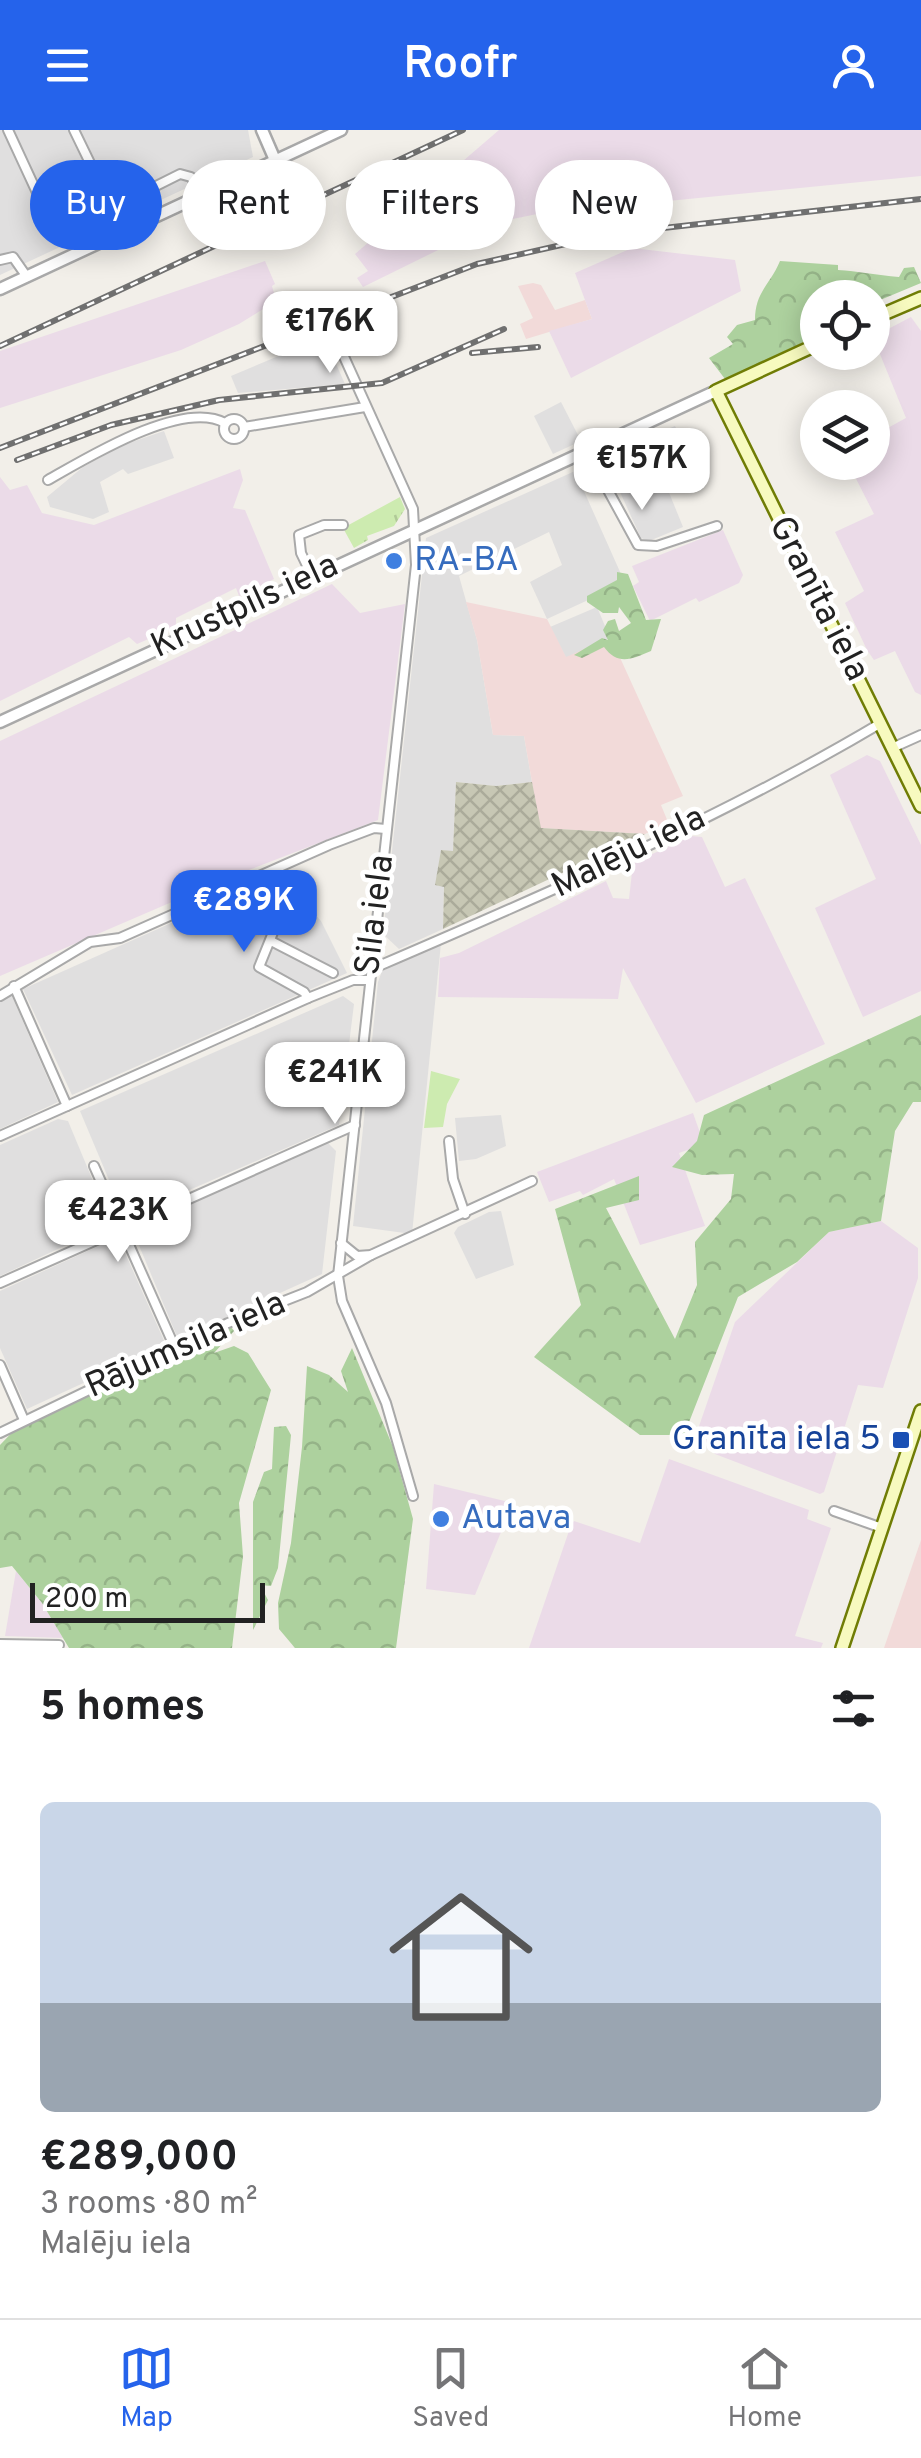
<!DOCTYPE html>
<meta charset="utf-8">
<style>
:root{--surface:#fff;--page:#f6f6f6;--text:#202124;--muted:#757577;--line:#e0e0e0;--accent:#2563eb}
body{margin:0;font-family:Overpass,sans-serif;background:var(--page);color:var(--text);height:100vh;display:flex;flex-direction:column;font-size:38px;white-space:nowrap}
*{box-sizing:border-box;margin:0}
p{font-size:32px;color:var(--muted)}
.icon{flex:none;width:55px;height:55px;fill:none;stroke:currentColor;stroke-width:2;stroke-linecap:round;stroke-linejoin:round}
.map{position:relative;height:1518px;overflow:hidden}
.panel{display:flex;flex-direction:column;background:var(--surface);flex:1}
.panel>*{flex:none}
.banner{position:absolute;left:30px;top:30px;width:862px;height:90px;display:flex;gap:20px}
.buttons{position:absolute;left:800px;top:150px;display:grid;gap:20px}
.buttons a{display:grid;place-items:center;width:90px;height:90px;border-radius:50%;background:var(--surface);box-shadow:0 5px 25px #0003;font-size:50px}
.scale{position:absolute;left:30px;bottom:25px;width:235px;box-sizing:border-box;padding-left:10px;border:5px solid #222;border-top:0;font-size:28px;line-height:35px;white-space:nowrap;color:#222;-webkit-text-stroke:8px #fff;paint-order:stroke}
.price{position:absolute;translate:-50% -85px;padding:0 22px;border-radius:20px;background:#fff;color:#222;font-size:32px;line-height:65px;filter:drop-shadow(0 2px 5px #0008)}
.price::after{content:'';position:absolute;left:50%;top:60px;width:30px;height:22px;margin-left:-15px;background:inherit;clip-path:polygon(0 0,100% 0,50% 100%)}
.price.current{background:var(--accent);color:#fff}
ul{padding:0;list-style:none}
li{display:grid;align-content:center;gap:20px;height:530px;padding:0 40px}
li span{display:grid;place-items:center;height:310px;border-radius:15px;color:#555}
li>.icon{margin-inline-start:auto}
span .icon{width:180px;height:180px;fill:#fffc;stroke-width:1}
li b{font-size:42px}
h2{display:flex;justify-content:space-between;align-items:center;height:120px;padding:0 40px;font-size:42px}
.tag{padding:0 35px;border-radius:45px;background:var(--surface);box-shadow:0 5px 25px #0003;font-size:35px;line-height:90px}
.tag.current{background:var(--accent);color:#fff}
header{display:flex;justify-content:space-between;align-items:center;height:130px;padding:0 40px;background:var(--accent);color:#fff;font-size:45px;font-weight:600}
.tabs{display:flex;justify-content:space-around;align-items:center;height:140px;border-top:2px solid var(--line);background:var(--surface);font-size:28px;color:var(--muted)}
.tabs a{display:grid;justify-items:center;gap:5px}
.tabs .current{color:var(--accent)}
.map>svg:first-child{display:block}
</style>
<header><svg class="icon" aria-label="menu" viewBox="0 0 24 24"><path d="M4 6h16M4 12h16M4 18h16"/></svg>Roofr<svg class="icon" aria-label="person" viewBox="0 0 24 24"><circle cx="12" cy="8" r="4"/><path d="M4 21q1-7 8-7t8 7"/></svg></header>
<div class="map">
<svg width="921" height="1518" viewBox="0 0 921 1518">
<defs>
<pattern id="construction-cross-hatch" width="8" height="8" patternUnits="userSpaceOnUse" patternTransform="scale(2.5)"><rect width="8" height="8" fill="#c7c7b4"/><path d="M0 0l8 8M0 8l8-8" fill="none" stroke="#abab9a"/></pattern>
<pattern id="grass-tufts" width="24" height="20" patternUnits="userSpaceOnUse" patternTransform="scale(2.5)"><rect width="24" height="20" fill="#cdebb0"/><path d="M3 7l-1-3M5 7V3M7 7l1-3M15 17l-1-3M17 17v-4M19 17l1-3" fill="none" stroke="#b0c997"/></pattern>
<pattern id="forest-crowns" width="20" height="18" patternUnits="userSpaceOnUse" patternTransform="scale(2.5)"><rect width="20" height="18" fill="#add19e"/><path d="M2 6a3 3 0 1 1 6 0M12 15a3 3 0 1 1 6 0" fill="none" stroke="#95b388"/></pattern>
</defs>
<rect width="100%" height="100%" fill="#f2efe9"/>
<!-- residential -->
<g fill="#e0dfdf">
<polygon points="0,0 248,0 253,27 0,145"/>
<polygon points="324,207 345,254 238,263 231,246"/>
<polygon points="561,272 581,311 553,324 534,286"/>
<polygon points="675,296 699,345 668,360 683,397 649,411 641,408 604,327"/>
<polygon points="164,301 174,328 128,344 123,339 100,352 109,382 93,389 50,377 47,367 83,337 123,315"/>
<polygon points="575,341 625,453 547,489 530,452 562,435 549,402 459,446 477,510 493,605 524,606 532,652 496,656 456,652 453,722 441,720 436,755 444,756 443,799 399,819 383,804 426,408"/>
<polygon points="597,477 610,508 566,528 550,497"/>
<polygon points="279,745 321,791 347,843 72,965 23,859"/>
<polygon points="441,813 412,1104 353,1096 378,852 382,841"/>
<polygon points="11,864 58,972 0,999 0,869"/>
<polygon points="343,866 354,874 339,995 125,1088 80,981"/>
<polygon points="501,985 506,1016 476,1029 459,1031 455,988"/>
<polygon points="58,989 68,991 108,1087 105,1097 0,1146 0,1015"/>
<polygon points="326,1011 336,1021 322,1144 178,1209 133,1101"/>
<polygon points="501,1081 514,1135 476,1149 454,1103 458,1097 489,1082"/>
<polygon points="118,1107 166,1215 27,1279 0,1218 0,1161"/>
</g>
<!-- commercial -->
<g fill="#f2dad9">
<polygon points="533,153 541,155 555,180 585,170 592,189 526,209 520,194 533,188 518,156"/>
<polygon points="466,472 547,489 566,527 598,513 617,521 683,666 661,675 668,692 645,704 540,698 524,606 493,605 477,510"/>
<polygon points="921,1410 921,1518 884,1518"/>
</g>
<!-- industrial -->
<g fill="#ebdbe8">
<polygon points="499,0 921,0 921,46 537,84 493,93 363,157 357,148 368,141 355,124"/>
<polygon points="632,118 735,130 741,161 571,248 549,201 592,189 575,143"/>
<polygon points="265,131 275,154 272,156 276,171 239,194 181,220 0,278 0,221"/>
<polygon points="911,187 921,201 921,565 915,562 895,521 874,530 867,520 845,473 864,461 835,402 874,384 848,333 872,332 873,306 906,288 873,207"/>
<polygon points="240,339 243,350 233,378 245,380 274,449 239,466 236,458 176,488 176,497 137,514 129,507 0,571 0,347 10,360 27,355 42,383 94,395"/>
<polygon points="723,400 743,445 739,453 699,472 696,468 650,491 633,456 639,452 632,436"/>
<polygon points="332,454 360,483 405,474 378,690 223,750 0,846 0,611"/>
<polygon points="867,625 880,631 921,715 921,861 863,887 815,778 876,749 830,645"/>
<polygon points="691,706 702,707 725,757 745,748 825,914 696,973 623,838 618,869 438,867 440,828 459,823 606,751 613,768 629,769 633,733"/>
<polygon points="693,983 704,1014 679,1023 705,1096 640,1115 614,1049 583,1065 580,1061 549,1072 537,1042"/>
<polygon points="881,1091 918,1118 918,1148 883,1258 858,1255 824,1362 820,1364 715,1324 697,1302 735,1192 829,1102"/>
<polygon points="669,1329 809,1380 807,1389 831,1398 795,1506 823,1513 821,1518 529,1518 571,1395 574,1391 640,1413"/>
<polygon points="434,1354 513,1373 475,1465 426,1459"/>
<polygon points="16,1441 42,1473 63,1508 5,1506"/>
</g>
<!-- construction -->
<polygon fill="url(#construction-cross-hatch)" points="456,652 496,656 532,652 541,698 645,704 443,799 444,757 435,755 441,720 453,721"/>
<!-- grass -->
<polygon fill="url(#grass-tufts)" points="400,367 405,379 394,396 367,406 368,410 354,418 343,398"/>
<!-- forest -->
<g fill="url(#forest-crowns)">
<path d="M780,131L838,135V140C857,141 877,145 899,147L904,138L914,137L921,153L873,173L872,168H818L817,206L725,249L709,228L733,214L727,207L737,195L755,190C755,162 770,155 780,131Z"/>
<path d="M617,442L628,444L646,490L661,489L651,521C632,529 618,536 604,517L582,528L574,525L602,508L608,510L603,500L608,491L615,489L619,501L631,493L619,477L618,483H603L587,472V466L617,450Z"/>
<polygon points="921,885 921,972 913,972 895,1001 881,1091 829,1102 797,1132 738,1167 684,1305 640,1305 534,1227 581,1175 555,1079 639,1046 639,1070 606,1078 675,1209 697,1155 695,1112 731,1069 734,1044 702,1045 672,1037 697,1011 704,985"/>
<polygon points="228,1193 234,1201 214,1223 234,1216 248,1223 271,1260 239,1373 243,1426 232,1518 69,1518 42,1473 12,1436 0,1438 0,1315 24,1290"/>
<polygon points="352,1218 393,1317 413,1389 396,1518 295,1518 279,1499 278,1473 291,1413 302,1317 307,1236 329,1245 348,1262 341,1241"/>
<polygon points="286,1296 291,1305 278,1438 271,1456 260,1455 268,1470 253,1500 253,1372 264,1342 272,1339 274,1297"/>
</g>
<!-- garden -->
<polygon fill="#cdebb0" points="431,941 460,949 447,974 443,997 424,998"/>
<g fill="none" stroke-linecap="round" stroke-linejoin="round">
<defs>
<g id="minor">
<polyline points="8,0 52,95"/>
<polyline points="74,0 123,101"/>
<polyline points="112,78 180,44 191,47 202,65"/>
<polyline points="0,130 13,127 27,147"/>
<polyline points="336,209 413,379 416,435 338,1146 342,1171 386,1273 413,1366"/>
<circle cx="234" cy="299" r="10"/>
<polyline points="244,297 365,277"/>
<polyline points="586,320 638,415 657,416 717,396"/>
<path d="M48,350C87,328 182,269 225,293"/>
<polyline points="312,446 301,423 299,405 324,395 343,395"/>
<polyline points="892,618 921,605"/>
<polyline points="228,758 241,783 274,800 259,837 304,862 308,868"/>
<polyline points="271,811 333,843"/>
<path d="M370,835H381C551,762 721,688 881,593"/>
<polyline points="14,856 67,976"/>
<polyline points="0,866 90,812 120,808 329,715 374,698 386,699"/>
<polyline points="0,1006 308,868 353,850 368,850"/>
<polyline points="449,1011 453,1049 465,1084"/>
<polyline points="94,1036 175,1218"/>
<polyline points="341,1113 357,1126 371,1125 532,1051"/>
<polyline points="0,1153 355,995"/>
<polyline points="0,1235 24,1290"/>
<polyline points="0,1303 228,1193 307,1162 371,1125"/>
<polyline points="834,1381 882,1398"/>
<polyline points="0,1514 59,1515"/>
</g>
<g id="tertiary">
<polyline points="262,0 275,30"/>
<polyline points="0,159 341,0"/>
<polyline points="0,592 716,261"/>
</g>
<g id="secondary">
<polyline points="872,189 921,168"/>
<polyline points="818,214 716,261 921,676"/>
<polyline points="842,1518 921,1281"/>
</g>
</defs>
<!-- minor casing -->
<use href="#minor" stroke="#a9a9a9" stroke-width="12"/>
<!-- tertiary casing -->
<use href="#tertiary" stroke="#a9a9a9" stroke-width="15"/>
<!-- secondary casing -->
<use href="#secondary" stroke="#707d05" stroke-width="16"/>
<!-- minor -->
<use href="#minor" stroke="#fff" stroke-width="8"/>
<!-- tertiary -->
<use href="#tertiary" stroke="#fff" stroke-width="10"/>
<!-- secondary -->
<use href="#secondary" stroke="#f7fabf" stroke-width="11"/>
<defs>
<g id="rail">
<polyline points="0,216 463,0"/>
<polyline points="472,223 538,217"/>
<polyline points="0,318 477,134 610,104 921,69"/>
<polyline points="17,330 111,295 219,270 382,253 504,199"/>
</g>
</defs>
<!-- rail casing -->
<use href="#rail" stroke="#707070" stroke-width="6"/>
<!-- rail -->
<use href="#rail" stroke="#fff" stroke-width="2.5" stroke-dasharray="8" stroke-linecap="butt"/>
</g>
<!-- markers -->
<g fill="#3f7fe0" stroke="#fff" stroke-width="4">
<circle cx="394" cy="431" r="10"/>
<circle cx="441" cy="1389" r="10"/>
</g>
<rect fill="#1a4fb4" stroke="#fff" stroke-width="4" x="891" y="1300" width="20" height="20" rx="5"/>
<g text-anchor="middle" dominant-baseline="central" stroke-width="9" stroke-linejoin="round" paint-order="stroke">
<!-- shop labels -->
<g font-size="35" fill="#366cbe" stroke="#fff" text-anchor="start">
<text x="414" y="431">RA-BA</text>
<text x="461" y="1389">Autava</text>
</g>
<!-- street labels -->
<g font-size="35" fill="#222" stroke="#fff">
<text transform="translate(818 469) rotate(63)">Granīta iela</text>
<text transform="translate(245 477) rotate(-25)">Krustpils iela</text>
<text transform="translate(629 723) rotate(-26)">Malēju iela</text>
<text transform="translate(376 785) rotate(-83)">Sila iela</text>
<text transform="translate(186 1216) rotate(-24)">Rājumsila iela</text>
</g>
<!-- transit labels -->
<g font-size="35" fill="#164399" stroke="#fff" text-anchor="end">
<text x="881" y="1310">Granīta iela 5</text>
</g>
</g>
</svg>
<div class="buttons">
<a><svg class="icon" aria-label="locate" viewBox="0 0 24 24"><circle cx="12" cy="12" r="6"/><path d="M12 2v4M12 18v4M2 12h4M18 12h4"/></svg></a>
<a><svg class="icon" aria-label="layers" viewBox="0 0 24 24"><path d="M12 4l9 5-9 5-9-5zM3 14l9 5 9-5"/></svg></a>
</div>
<div class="scale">200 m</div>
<b class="price" style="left:330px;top:246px">€176K</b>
<b class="price" style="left:642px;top:383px">€157K</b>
<b class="price current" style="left:244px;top:825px">€289K</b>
<b class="price" style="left:335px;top:997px">€241K</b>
<b class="price" style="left:118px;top:1135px">€423K</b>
<div class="banner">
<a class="tag current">Buy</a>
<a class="tag">Rent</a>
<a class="tag">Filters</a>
<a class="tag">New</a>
</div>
</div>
<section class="panel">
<h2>5 homes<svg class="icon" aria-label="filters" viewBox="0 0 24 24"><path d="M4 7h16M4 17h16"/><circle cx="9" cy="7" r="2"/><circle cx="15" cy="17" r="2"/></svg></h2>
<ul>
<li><span style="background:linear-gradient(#c9d6e8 65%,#9aa5b1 0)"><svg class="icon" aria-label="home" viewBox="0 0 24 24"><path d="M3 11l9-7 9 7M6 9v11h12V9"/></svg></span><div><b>€289,000</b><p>3 rooms · 80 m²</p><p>Malēju iela</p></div></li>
</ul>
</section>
<nav class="tabs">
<a class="current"><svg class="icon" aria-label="map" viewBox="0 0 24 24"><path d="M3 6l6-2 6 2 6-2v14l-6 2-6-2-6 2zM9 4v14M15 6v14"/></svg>Map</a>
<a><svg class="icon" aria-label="saved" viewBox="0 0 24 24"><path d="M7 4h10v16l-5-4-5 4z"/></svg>Saved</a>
<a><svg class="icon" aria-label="home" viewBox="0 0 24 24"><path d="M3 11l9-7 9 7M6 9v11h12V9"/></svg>Home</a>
</nav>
